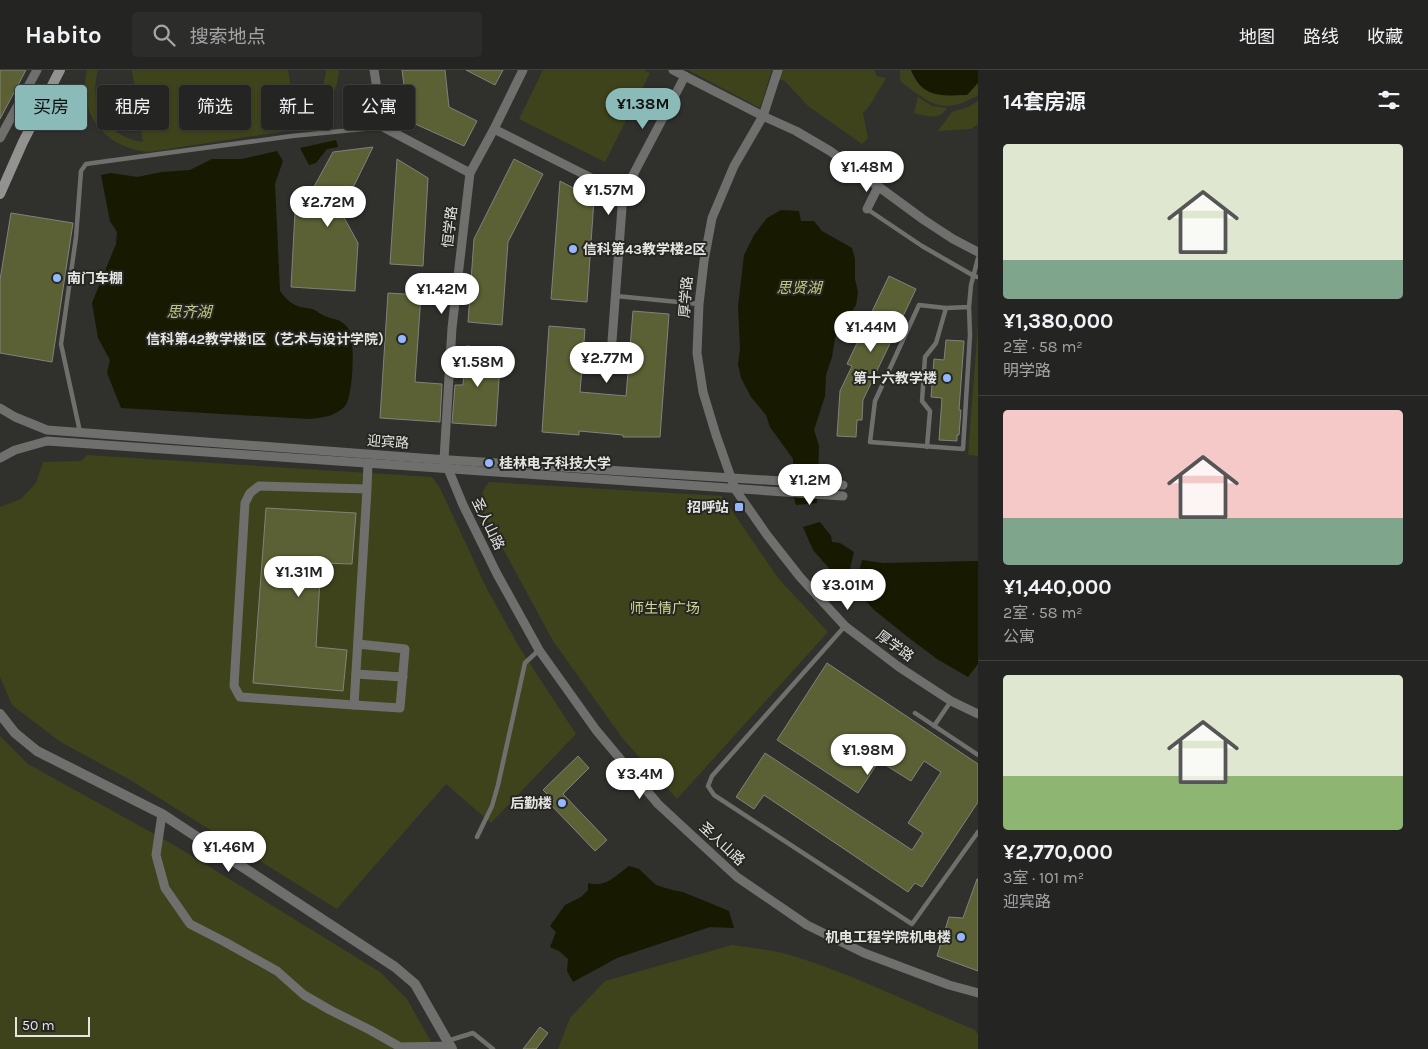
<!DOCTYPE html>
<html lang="zh">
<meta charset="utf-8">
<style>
:root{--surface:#242422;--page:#2c2c2a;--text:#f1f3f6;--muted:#a3a4a5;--line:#414140;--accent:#8bbbb9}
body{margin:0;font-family:Karla,"Noto Sans SC",sans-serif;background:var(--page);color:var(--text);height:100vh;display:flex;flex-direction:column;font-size:19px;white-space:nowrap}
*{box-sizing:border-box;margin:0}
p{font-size:16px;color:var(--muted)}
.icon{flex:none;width:28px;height:28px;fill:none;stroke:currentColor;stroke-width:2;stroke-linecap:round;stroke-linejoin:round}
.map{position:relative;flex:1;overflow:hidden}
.drawer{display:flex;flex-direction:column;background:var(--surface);width:450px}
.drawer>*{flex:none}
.guide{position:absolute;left:15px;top:15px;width:475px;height:45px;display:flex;gap:10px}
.scale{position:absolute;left:15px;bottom:12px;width:75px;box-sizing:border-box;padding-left:5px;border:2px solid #e5e5e3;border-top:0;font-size:14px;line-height:18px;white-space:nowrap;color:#e5e5e3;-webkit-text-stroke:4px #262723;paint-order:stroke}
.price{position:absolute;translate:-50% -42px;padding:0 11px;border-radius:18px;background:#fff;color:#222;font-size:16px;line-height:32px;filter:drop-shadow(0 1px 2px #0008)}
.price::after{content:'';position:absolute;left:50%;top:30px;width:15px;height:11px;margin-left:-8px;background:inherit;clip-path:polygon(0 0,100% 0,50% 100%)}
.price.active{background:var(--accent);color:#111}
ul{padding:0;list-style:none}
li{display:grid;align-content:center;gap:10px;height:265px;padding:0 25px}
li+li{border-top:1px solid var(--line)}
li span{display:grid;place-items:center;height:155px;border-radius:5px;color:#555}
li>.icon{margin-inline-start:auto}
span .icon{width:90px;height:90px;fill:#fffc;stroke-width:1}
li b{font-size:21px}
h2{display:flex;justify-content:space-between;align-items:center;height:60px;padding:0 25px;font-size:21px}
.chip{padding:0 18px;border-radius:5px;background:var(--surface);box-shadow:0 1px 4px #0004,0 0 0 1px var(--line);font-size:18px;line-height:45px}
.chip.active{background:var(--accent);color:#111}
header{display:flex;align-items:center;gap:30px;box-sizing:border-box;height:70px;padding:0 25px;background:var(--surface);border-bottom:1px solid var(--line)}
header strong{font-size:24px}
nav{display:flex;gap:28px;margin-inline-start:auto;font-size:18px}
.search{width:350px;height:45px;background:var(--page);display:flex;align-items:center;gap:12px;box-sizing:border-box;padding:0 18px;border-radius:5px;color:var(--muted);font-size:19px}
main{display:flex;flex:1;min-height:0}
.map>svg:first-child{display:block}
</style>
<header>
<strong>Habito</strong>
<div class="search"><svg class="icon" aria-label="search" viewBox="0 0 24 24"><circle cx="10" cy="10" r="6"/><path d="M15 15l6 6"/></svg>搜索地点</div>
<nav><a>地图</a><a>路线</a><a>收藏</a></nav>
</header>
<main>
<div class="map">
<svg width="978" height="979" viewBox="0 0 978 979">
<rect width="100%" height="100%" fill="#30302d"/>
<!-- green -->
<g fill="#3f431c">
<path d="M87,0H98C88,34 107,68 143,72L132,0H288L296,48C315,38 324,21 326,0H339C337,32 316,54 286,61L149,82C105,78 77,44 87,0Z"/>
<polygon points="543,0 643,0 650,3 605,92 519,49"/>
<polygon points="688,0 772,0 760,38"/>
<polygon points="780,0 874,0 877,6 886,8 870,35 863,43 868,68 862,74 808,36 785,11 777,9"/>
<path d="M900,0H978V25C942,46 932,34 902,13L900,8Z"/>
<path d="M918,27L932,36L947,38C939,51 926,46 914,43Z"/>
<polygon points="978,31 978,54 971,59 938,61 952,42 968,37"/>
<polygon points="978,255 978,386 968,385"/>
<polygon points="87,385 432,407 439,416 487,519 521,580 576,664 491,753 446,714 337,839 132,711 59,671 12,635 0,607 0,437 21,429 36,413 43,392 81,391"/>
<path d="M489,412L722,426L778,508L828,562L677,729L623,669L553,571L482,440C480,428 482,421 489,412Z"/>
<polygon points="0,666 28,694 174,775 380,902 407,929 435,979 0,979"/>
<path d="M732,875C752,878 773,880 793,886C855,905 914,935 975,960L978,965V979H558L570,948L605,911Z"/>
</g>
<!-- water -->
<g fill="#171900">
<path d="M911,0H978V13L967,25C941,26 922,28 911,0Z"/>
<polygon points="336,70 338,77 327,79 316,93 309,95 300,78"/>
<path d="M277,81L283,91L275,114L280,221C286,229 291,234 300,237C304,238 308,238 312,239C316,240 320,244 325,246C334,250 340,248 348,258C356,267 353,327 345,336C336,346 322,348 309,349L121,338L107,303L110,290L98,268L92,233L116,174L117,162L110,151L101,105L111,103L137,107L162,102L190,100L212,89H242Z"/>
<polygon points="781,140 799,141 801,151 814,151 822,161 852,178 855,189 855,209 858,222 856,235 835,268 832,287 826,305 825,326 814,360 819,376 817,433 796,435 793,424 793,389 770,357 766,345 751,327 741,308 738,294 740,278 738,237 744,185 754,165 767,148"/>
<polygon points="820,452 831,466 832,472 840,473 854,482 847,511 842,513 813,480 803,457"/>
<polygon points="862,490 883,493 978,491 978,594 968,607 937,589 909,568 873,539 855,518"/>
<path d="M629,796L639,799L656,815L672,820L683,822L729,841L734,858L710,857L617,888L573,912L567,901L568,889L559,881L550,877L556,862L550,856L565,835L581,827L588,820V813C606,818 615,806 629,796Z"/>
</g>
<!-- building -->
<g fill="#5c6035" stroke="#82827e">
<polygon points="0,0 26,0 0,49"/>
<polygon points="402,0 445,0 449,37 477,51 464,76 413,53 408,47"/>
<polygon points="466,0 503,0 495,15"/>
<polygon points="373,77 341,142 358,173 355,221 291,217 295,142 314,133 310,124 333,82"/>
<polygon points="397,89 428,108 423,196 390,194"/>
<polygon points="514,89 543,104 508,172 502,255 468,252 474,169"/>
<polygon points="560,111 594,129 587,232 551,229"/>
<polygon points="11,143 73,153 52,292 0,283 0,210"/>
<polygon points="889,206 916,219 863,330 862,350 857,350 856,367 837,366 840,321 852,296 847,294"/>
<polygon points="388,223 421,225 415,312 442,314 440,352 380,348"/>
<polygon points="633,241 669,244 660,367 623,367 623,365 579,361 579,365 542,362 549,256 585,259 580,322 626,326"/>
<polygon points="946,270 964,271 959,340 961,340 959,365 957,365 957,371 939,370 942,328 931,327 934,289 944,290"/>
<polygon points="466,276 501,279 496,356 452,353 455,315 463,315"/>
<polygon points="266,438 356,443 352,494 321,493 316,577 347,580 343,621 253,613"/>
<polygon points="827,593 978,694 978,732 922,817 915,813 908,822 764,725 754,739 736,727 765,683 912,780 923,763 908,753 941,702 924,691 911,711 879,691 858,723 777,670"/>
<polygon points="578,686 589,698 563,724 607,770 595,781 551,735 554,731 543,720"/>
<polygon points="977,809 978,809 978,901 937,886 949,847 963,848"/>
<polygon points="540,957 548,963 536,979 523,979"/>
</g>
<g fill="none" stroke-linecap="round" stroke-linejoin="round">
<!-- service -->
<g stroke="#6f6f6d" stroke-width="4.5">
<polyline points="867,139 922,176 974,206 978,207"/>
<polyline points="616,226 699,234"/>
<polyline points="969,237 946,238 919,235 875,331 870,372 963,379 970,265 969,237 971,215 978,188"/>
<polyline points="80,362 61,274 76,167 81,101 86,94 93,93 292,66 383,57"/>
<polyline points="927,377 930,341 922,331 925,287 936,273 946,238"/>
<polyline points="845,556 712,706 708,716 714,725 912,854 978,762"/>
<polyline points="915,643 978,685"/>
<polyline points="934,656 951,631"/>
<polyline points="477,767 492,736 498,715 525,593 539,580"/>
<polyline points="447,971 473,963 493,979"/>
</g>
<!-- minor -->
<g stroke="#6f6f6d" stroke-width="9">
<polyline points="374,0 383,57 470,103"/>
<polyline points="523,0 494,59 470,103 452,258 444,389 463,435 497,504 539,580 596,660 658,734 737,807 807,855 864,883 949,915 978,923"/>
<polyline points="673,0 763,46 796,61 830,81 924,150 953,169 978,182"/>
<polyline points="778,0 763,46 734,96 712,148 704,191 699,234 697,283 703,322 716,365 735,419 767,465 800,507 845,556 899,597 951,631 978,644"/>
<polyline points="494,59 623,124 610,298"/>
<polyline points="0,68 37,0"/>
<polyline points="623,124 685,6"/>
<polyline points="867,139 878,117"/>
<polyline points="0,338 15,347 47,360 434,389 843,415"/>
<polyline points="0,388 15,380 47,371 843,426"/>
<polyline points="367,419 259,416 250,423 245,433 234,616 240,627 354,635 367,419 368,393"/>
<polyline points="356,604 403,607"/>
<polyline points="354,635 400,638 405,579 358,574"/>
<polyline points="162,744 156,785 165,818 190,854 225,872 277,901 304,925 330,940 370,960 400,977 451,976"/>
</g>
<!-- tertiary -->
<polyline stroke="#6f6f6d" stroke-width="10" points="0,644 15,663 37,681 162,744 395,897 415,914 452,979"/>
<!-- secondary -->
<polyline stroke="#929390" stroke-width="10" points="0,124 23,72 60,0"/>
</g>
<!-- markers -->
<g fill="#94b7fd" stroke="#262723" stroke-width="2">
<circle cx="573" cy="179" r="5"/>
<circle cx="57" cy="208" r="5"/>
<circle cx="402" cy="269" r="5"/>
<circle cx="947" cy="308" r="5"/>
<circle cx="489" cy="393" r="5"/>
<rect x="734" y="432" width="10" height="10" rx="2.5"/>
<circle cx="562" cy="733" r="5"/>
<circle cx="961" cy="867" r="5"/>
</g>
<g text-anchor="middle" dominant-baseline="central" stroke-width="4" stroke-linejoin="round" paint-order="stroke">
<!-- street labels -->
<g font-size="14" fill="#e5e5e3" stroke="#262723">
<text transform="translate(450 157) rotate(-84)">恒学路</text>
<text transform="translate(686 227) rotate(-85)">厚学路</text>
<text transform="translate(388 372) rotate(4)">迎宾路</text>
<text transform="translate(488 454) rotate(64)">圣人山路</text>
<text transform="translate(895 576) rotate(36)">厚学路</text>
<text transform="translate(722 774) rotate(43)">圣人山路</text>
</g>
<!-- poi labels -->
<g font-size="14" font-weight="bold" fill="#e5e5e3" stroke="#262723" text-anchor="end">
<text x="583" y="179" text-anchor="start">信科第43教学楼2区</text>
<text x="67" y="208" text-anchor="start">南门车棚</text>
<text x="392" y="269">信科第42教学楼1区（艺术与设计学院）</text>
<text x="937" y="308">第十六教学楼</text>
<text x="499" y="393" text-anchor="start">桂林电子科技大学</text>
<text x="729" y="437">招呼站</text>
<text x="552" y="733">后勤楼</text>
<text x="951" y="867">机电工程学院机电楼</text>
</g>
<!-- park labels -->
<g font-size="14" fill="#d2db93" stroke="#262723">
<text x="665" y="538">师生情广场</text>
</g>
<!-- water labels -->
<g font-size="15" font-style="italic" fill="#c0c881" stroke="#262723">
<text x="799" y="218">思贤湖</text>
<text x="189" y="242">思齐湖</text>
</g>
</g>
</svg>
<div class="scale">50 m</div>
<b class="price active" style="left:643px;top:60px">¥1.38M</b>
<b class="price" style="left:867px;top:123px">¥1.48M</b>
<b class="price" style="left:609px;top:146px">¥1.57M</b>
<b class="price" style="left:328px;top:158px">¥2.72M</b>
<b class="price" style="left:442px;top:245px">¥1.42M</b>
<b class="price" style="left:871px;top:283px">¥1.44M</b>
<b class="price" style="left:607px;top:314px">¥2.77M</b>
<b class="price" style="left:478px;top:318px">¥1.58M</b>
<b class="price" style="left:810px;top:436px">¥1.2M</b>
<b class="price" style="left:299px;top:528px">¥1.31M</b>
<b class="price" style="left:848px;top:541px">¥3.01M</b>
<b class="price" style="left:868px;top:706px">¥1.98M</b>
<b class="price" style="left:640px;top:730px">¥3.4M</b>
<b class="price" style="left:229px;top:803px">¥1.46M</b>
<div class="guide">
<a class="chip active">买房</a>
<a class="chip">租房</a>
<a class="chip">筛选</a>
<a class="chip">新上</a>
<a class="chip">公寓</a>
</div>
</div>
<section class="drawer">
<h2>14套房源<svg class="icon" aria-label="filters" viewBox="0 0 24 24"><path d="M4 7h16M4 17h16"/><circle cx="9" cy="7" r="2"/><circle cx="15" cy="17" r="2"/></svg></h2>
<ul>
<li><span style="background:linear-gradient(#dfe7d0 75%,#7fa58c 0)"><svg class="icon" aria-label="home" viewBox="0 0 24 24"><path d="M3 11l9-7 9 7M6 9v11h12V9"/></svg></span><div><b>¥1,380,000</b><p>2室 · 58 m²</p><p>明学路</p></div></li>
<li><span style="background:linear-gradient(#f6c9c9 70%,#7fa58c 0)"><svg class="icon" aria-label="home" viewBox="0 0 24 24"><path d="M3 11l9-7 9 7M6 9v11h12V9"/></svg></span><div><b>¥1,440,000</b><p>2室 · 58 m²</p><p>公寓</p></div></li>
<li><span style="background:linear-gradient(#dfe7d0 65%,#8fb573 0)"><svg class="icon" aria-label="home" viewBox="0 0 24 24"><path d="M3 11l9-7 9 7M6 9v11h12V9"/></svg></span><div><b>¥2,770,000</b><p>3室 · 101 m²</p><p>迎宾路</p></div></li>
</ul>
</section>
</main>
